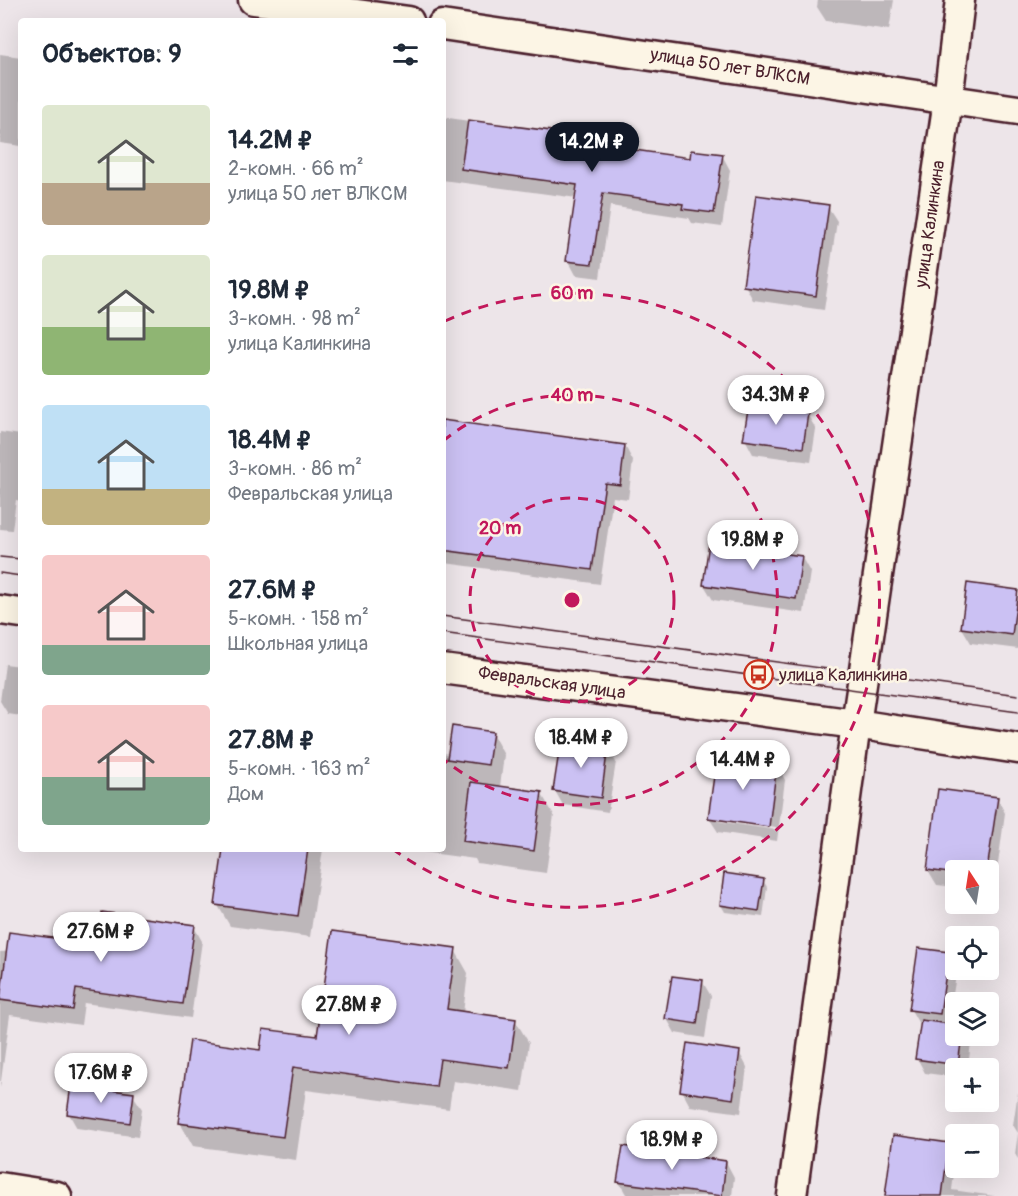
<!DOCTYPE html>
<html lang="ru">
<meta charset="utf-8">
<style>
:root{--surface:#fff;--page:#f2f2f3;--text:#1f2937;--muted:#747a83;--accent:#111827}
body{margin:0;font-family:Pangolin,sans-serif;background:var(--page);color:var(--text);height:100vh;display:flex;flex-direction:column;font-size:22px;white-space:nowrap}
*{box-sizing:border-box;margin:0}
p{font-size:20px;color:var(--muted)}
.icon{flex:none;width:33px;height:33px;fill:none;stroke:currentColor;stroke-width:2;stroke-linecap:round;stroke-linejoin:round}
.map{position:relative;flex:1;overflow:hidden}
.drawer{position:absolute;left:18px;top:18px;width:428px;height:834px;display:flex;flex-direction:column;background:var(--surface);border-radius:6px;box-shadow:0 6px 24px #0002}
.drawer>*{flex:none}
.needle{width:39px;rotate:348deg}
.fabs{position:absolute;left:945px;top:860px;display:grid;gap:12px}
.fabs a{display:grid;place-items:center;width:54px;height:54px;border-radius:6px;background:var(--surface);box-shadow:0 6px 24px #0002;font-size:30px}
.price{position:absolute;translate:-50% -51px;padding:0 14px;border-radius:21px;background:#fff;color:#222;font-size:20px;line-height:39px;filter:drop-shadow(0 2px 3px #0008)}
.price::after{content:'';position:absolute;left:50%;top:36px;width:18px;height:14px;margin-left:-9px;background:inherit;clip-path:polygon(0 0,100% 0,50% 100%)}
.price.current{background:var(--accent);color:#fff}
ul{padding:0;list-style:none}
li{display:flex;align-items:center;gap:18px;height:150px;padding:0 24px}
li span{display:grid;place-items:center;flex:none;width:168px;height:120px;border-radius:6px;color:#555}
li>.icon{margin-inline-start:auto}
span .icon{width:72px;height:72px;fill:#fffc;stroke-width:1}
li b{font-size:26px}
h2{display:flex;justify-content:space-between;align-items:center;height:72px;padding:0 24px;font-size:26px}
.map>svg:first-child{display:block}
</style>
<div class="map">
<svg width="1018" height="1196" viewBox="0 0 1018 1196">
<rect width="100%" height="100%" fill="#ede5e9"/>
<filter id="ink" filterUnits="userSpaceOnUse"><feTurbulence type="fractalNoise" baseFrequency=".0167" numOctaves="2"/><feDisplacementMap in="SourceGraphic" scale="12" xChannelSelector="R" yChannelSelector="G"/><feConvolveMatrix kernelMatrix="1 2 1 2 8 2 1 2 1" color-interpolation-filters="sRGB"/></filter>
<g filter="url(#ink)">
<!-- shadow -->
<g fill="#0003" fill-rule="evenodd">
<polygon points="818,0 894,0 889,30 826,21 817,7"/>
<polygon points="0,54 21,57 21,146 0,143"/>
<polygon points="442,117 565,135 569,142 691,160 722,155 730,170 722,227 692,223 689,218 610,206 600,278 576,275 568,260 577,198 442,180"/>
<polygon points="828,207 837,221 824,310 753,300 745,285"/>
<polygon points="807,414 816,429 811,462 753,454 745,439"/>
<polygon points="0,432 21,435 21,501 16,500 12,530 0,529"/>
<polygon points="625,446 633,461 628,499 613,497 600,584 445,563 442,559 442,510"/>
<polygon points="710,545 802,558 810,572 804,613 713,600 704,585"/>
<polygon points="969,584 1018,591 1018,649 971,643 962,628"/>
<polygon points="5,664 21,666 21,716 8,714 0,701"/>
<polygon points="492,733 504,755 500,787 541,793 554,815 546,873 477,863 475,859 400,849 442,849 442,753 450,754"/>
<polygon points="607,748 616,762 608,812 563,805 555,791"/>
<path d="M777,765L785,780L777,841L718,832L709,818ZM717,818L776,827V830L717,821Z"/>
<polygon points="997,798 1005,813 994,893 988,892 988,870 956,870 956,887 937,885 928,870"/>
<polygon points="225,849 323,849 310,937 230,926 217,904"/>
<polygon points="763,880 767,887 763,917 725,912 721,905"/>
<polygon points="194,927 202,941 191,1018 84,1003 81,1025 10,1015 0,1088 0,952 99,946"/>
<polygon points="455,950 468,973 463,1013 515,1020 529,1043 522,1091 453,1081 449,1109 306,1090 296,1160 193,1146 180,1123 261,1051 318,1038"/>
<polygon points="948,954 957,969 948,1026 956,1035 967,1035 971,1042 968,1068 956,1068 956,1077 925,1073 917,1058 922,1025 919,1024 911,1010"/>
<polygon points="702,981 711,996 705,1038 675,1033 667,1019"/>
<polygon points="739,1052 747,1067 741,1113 690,1106 682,1091"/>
<polygon points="1018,1092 1018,1133 1013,1125"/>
<polygon points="133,1095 142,1109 138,1137 77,1128 69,1114"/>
<polygon points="1018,1133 1018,1159 1015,1154"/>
<polygon points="948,1145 956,1157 952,1190 995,1196 886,1196"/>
<polygon points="726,1162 734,1177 732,1196 627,1196 619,1182"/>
</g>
<!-- building -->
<g fill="#cbc1f3" stroke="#4a1f2b" stroke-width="1.5">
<polygon points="468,120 566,133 565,140 690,158 691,150 723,154 714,213 682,209 683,204 603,193 592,264 566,261 577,185 461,169"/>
<polygon points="756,195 829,205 816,296 743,286"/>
<polygon points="749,404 808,413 803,448 743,440"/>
<polygon points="442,420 625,445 620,485 605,483 592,570 442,550"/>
<polygon points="709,543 802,556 796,599 703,585"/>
<polygon points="967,583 1018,590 1012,635 961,628"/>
<polygon points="452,726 493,732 488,765 447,759"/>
<polygon points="561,739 608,746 601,798 553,791"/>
<polygon points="717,755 777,764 769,827 708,818"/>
<polygon points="471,782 542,792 534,851 463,841"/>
<polygon points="938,789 998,797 987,870 956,870 956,874 927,870"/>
<polygon points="223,849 308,849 298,916 215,905"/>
<polygon points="724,873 764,879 759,911 720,905"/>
<polygon points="102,912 195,925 183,1004 76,989 73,1010 0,1000 9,932 98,944"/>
<polygon points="332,931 456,948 447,1009 516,1019 509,1068 440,1059 436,1087 293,1067 283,1137 178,1123 190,1040 260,1050 263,1029 317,1036"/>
<polygon points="918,948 949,952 940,1014 909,1010"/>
<polygon points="672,976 703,980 697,1024 665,1019"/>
<polygon points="921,1020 956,1025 956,1035 962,1035 958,1065 915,1059"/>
<polygon points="687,1043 740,1051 733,1099 680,1091"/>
<polygon points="71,1085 134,1093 130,1123 67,1114"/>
<polygon points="893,1135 949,1143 942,1196 885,1196"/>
<polygon points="623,1146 726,1161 722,1196 617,1182"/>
</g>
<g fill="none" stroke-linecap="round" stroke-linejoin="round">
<defs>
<g id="street">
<polyline points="253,0 409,21"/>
<polyline points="442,25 1018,110"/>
<polyline points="0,610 21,613"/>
<polyline points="442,669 856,724 1018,749"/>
<polyline points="0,1187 57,1196"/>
<polyline points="792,1196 856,724 948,100 960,0"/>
</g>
</defs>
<!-- street casing -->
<use href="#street" stroke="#4a1f2b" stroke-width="33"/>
<!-- street -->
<use href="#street" stroke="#fcf5e5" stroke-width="28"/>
<!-- tram -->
<g stroke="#4a1f2b" stroke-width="1.5">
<polyline points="0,557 21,559"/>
<polyline points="0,573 21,576"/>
<polyline points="442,616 1018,695"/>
<polyline points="442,633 1018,712"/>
</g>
</g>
</g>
<!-- distance rings -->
<g fill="none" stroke="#c2185b" stroke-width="3" stroke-dasharray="10 8">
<circle cx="572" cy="600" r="102"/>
<path d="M443 441A205 205 0 1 1 443 759"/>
<path d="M445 321A307 307 0 1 1 394 850"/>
</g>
<!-- icons -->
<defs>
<symbol id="bus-ring" viewBox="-11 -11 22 22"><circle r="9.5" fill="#fcf5e5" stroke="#c8321e" stroke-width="1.5"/><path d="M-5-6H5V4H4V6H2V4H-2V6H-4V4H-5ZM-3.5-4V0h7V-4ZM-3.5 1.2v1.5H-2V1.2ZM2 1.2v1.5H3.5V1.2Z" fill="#c8321e"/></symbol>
</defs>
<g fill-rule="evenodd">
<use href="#bus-ring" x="742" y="658" width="33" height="33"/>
</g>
<g text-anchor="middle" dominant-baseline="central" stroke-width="5" stroke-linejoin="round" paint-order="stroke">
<!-- street labels -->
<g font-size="18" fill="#4a1f2b" stroke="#fcf5e5">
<text transform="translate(730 67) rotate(9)">улица 50 лет ВЛКСМ</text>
<text transform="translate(930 224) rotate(-82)">улица Калинкина</text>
<text transform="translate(552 683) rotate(8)">Февральская улица</text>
</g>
<!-- poi labels -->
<g font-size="18" fill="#4a1f2b" stroke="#fcf5e5" text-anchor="start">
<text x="779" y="675">улица Калинкина</text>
</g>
</g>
<circle cx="572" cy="600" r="9" fill="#c2185b" stroke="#fcf5e5" stroke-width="3"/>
<g font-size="18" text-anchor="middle" font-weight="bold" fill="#c2185b" stroke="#fcf5e5" stroke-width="5" stroke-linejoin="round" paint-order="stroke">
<text x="572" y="299">60 m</text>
<text x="572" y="401">40 m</text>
<text x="500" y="534">20 m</text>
</g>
</svg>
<div class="fabs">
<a><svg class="needle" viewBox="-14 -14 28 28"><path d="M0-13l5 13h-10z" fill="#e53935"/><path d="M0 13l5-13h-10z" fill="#747a83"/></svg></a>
<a><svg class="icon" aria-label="locate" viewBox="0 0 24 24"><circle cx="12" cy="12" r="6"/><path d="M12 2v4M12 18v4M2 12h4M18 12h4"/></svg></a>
<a><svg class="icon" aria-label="layers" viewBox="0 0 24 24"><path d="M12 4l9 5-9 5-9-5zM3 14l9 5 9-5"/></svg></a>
<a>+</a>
<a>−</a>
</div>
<b class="price current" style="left:592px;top:173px">14.2M ₽</b>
<b class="price" style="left:776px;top:426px">34.3M ₽</b>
<b class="price" style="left:753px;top:571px">19.8M ₽</b>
<b class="price" style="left:581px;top:769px">18.4M ₽</b>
<b class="price" style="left:743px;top:791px">14.4M ₽</b>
<b class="price" style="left:101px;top:963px">27.6M ₽</b>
<b class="price" style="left:349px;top:1036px">27.8M ₽</b>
<b class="price" style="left:101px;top:1104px">17.6M ₽</b>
<b class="price" style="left:672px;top:1171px">18.9M ₽</b>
<section class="drawer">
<h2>Объектов: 9<svg class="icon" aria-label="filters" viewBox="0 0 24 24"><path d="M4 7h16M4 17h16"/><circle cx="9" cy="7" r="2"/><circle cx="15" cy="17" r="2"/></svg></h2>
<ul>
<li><span style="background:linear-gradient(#dfe7d0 65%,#b9a48a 0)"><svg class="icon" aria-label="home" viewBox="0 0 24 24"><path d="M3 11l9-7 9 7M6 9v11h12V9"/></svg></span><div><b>14.2M ₽</b><p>2-комн. · 66 m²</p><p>улица 50 лет ВЛКСМ</p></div></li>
<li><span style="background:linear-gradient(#dfe7d0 60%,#8fb573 0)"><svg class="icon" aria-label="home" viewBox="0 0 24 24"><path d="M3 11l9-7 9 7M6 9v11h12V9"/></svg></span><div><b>19.8M ₽</b><p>3-комн. · 98 m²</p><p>улица Калинкина</p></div></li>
<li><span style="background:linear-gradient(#bfe0f5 70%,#c2b280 0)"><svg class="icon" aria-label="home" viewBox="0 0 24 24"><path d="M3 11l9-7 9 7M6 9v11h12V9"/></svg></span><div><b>18.4M ₽</b><p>3-комн. · 86 m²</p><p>Февральская улица</p></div></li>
<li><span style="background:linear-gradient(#f6c9c9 75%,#7fa58c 0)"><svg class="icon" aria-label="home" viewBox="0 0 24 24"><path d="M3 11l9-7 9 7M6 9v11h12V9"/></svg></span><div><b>27.6M ₽</b><p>5-комн. · 158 m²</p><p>Школьная улица</p></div></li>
<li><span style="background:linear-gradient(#f6c9c9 60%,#7fa58c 0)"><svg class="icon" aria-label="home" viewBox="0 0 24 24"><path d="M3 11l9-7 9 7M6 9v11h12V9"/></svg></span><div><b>27.8M ₽</b><p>5-комн. · 163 m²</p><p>Дом</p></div></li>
</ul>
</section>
</div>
